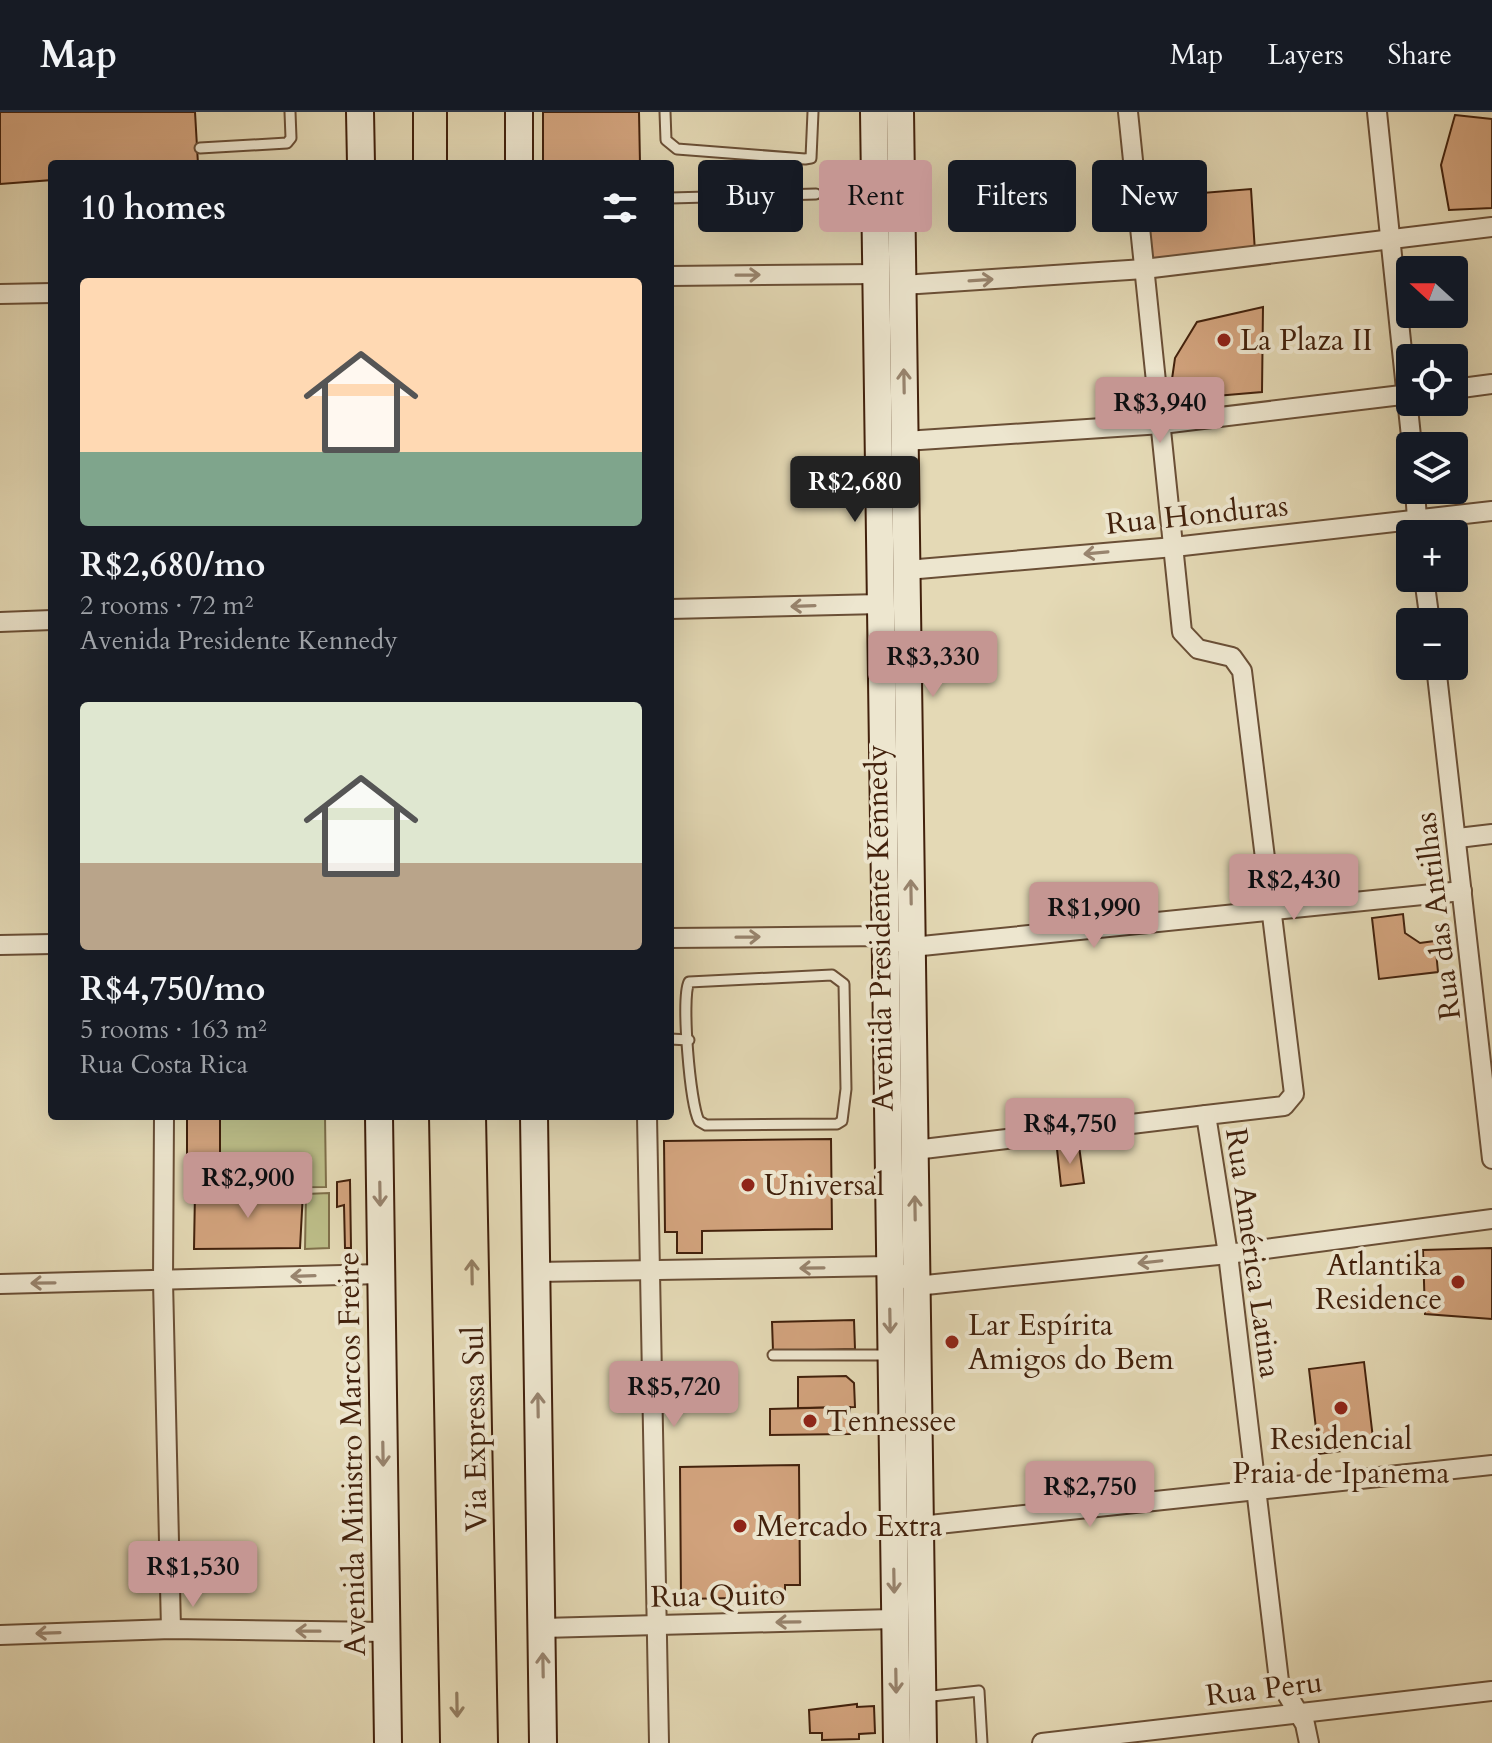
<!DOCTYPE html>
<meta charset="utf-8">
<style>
:root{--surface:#171b24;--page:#242831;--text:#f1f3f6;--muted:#9ea1a6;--line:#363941;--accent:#c59692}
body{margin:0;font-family:Cardo,serif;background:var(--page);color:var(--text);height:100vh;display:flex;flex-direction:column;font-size:30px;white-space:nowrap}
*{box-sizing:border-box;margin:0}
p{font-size:26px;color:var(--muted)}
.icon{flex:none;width:44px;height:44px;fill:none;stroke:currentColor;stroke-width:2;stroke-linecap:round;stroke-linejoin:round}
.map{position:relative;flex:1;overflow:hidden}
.side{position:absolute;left:48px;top:48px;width:626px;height:960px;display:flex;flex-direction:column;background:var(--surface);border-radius:8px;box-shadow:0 8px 32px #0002}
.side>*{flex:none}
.hud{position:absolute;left:698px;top:48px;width:674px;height:72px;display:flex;gap:16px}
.needle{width:52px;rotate:291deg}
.controls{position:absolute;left:1396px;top:144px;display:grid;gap:16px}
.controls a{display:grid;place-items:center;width:72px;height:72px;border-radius:8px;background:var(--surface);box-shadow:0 8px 32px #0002;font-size:40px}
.price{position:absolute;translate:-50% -68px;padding:0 18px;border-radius:8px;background:var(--accent);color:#111;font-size:26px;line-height:52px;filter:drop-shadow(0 2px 4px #0008)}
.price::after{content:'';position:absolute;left:50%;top:48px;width:24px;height:18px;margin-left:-12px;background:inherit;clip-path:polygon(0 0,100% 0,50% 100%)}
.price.on{background:#222;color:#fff}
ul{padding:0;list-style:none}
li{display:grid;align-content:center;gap:16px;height:424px;padding:0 32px}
li span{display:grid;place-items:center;height:248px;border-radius:8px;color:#555}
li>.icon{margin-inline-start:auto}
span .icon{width:144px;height:144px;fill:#fffc;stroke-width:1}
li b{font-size:34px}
h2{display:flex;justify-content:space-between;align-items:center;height:96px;padding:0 32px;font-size:34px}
.tag{padding:0 28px;border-radius:8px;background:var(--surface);box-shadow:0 8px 32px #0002;font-size:28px;line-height:72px}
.tag.on{background:var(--accent);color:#111}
header{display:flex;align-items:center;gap:48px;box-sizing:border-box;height:112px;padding:0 40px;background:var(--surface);border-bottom:2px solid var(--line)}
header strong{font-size:38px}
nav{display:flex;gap:44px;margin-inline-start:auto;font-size:28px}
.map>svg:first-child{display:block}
</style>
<header>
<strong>Map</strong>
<nav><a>Map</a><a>Layers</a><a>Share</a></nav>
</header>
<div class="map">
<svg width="1492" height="1631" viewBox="0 0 1492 1631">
<rect width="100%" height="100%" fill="#e4d9b5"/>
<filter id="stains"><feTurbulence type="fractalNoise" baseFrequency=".0025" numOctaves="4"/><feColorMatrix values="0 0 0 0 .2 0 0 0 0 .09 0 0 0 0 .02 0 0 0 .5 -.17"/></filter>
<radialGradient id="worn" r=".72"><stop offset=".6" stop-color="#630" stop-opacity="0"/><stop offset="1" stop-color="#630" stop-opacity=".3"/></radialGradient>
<!-- green -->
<g fill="#bcbd88" stroke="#7f6f4a" stroke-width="2">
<polygon points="205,1004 325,1004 326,1075 206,1076"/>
<polygon points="329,1081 329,1136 305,1137 306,1082"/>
</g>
<!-- building -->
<g fill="#d2a37d" stroke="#42210c" stroke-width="2">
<polygon points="0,0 195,0 198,52 52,52 52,68 0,72"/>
<polygon points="543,0 639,0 640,52 543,52"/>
<polygon points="1455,3 1492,7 1492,96 1449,98 1441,53"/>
<polygon points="1251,77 1255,140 1146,148 1141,86"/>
<polygon points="1263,195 1262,280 1169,288 1175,246 1197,210"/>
<polygon points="1403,802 1405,821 1420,831 1435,829 1438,860 1379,867 1372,806"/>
<polygon points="187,1004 220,1004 220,1067 187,1069"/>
<polygon points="831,1027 832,1117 702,1119 702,1141 677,1141 677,1120 665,1120 664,1029"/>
<polygon points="1079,1034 1084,1071 1061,1074 1057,1037"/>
<polygon points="350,1068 351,1136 345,1136 344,1093 337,1095 337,1070"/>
<polygon points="195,1080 303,1080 300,1136 194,1137"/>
<polygon points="1492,1136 1492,1207 1425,1202 1423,1138"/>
<polygon points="854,1208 855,1237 773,1239 772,1210"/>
<polygon points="1364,1250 1374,1335 1319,1342 1309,1257"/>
<polygon points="846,1264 854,1271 855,1295 798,1296 798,1265"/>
<polygon points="850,1295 850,1322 770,1323 770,1297"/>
<polygon points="799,1353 800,1473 785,1473 785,1485 681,1487 680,1355"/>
<polygon points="857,1592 857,1595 874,1594 875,1621 859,1622 859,1627 822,1628 822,1621 810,1621 809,1598"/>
</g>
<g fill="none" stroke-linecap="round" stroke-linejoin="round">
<defs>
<g id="lane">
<polyline points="665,0 666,28 677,37 805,47 811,46 813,0"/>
<polyline points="200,36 287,31 291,26 290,0"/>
<polyline points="670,86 816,82"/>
<path d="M832,863L844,872L846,977L842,1009L837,1012L706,1013L699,1009C690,992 681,886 689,870Z"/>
<polyline points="670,927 689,928"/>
<polyline points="773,1243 887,1243"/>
<polyline points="923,1585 979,1579 982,1631"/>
</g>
<g id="street">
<polyline points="1128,0 1182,520 1198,537 1232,545 1242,559 1294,982 1284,994 1206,1003 1228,1142 1279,1569 1305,1612 1309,1631"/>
<polyline points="1377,0 1412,334"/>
<polyline points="670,164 877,162"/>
<polyline points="903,173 1144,157 1492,115"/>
<polyline points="0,182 52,181"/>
<polyline points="1454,277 1492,272"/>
<polyline points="905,329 1162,312 1410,282"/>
<polyline points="1415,378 1418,422"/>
<polyline points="907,458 1174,435 1492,399"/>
<polyline points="1424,466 1430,510"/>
<polyline points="670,497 881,492"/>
<polyline points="0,510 52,508"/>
<polyline points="1436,554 1492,1047"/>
<polyline points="1458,726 1492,722"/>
<polyline points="670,826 885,824 912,835 1462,779"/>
<polyline points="0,833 52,832"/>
<polyline points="164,1004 163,1169 171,1517"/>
<polyline points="647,1004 659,1631"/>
<polyline points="915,1038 1206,1003"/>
<polyline points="536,1160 890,1154 916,1174 1228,1142 1492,1107"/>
<polyline points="0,1172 381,1162"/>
<polyline points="920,1414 1492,1353"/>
<polyline points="542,1516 894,1507"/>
<polyline points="0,1523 171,1517 386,1520"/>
<polyline points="1042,1631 1492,1579"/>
</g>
<g id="secondary">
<polyline points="360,0 361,52"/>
<polyline points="519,0 519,52"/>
<polyline points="874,0 897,1631"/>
<polyline points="900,0 923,1631"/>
<polyline points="379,1004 388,1631"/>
<polyline points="534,1004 543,1631"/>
</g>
<g id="highway">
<polyline points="430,0 430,52"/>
<polyline points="446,1004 457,1631"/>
<polyline points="469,1004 481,1631"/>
</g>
</defs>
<!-- lane casing -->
<use href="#lane" stroke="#6a4f36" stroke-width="13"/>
<!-- street casing -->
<use href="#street" stroke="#6a4f36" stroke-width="22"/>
<!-- secondary casing -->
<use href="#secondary" stroke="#42210c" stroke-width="30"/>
<!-- highway casing -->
<use href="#highway" stroke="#42210c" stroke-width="36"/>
<!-- lane -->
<use href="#lane" stroke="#ede6cf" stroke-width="9"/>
<!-- street -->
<use href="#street" stroke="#ede6cf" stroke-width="18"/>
<!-- secondary -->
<use href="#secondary" stroke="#ede6cf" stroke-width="26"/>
<!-- highway -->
<use href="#highway" stroke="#e4d9b5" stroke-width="32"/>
</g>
<!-- one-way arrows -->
<defs><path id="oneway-shaft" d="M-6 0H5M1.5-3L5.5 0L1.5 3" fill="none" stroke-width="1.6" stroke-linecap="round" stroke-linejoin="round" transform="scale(2)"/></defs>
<g stroke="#98846e">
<use href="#oneway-shaft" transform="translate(748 163) rotate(-1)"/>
<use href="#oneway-shaft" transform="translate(981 168) rotate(-4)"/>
<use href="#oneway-shaft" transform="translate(904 269) rotate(-91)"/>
<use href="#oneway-shaft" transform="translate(1096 441) rotate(175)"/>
<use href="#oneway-shaft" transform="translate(803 494) rotate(178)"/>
<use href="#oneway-shaft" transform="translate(911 780) rotate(-91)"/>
<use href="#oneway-shaft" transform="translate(748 825) rotate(-1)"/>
<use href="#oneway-shaft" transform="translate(380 1082) rotate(89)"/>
<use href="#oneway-shaft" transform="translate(915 1096) rotate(-91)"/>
<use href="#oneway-shaft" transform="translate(1150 1150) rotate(174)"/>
<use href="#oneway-shaft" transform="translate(812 1156) rotate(179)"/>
<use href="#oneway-shaft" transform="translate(303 1164) rotate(178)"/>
<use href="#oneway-shaft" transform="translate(43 1171) rotate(179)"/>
<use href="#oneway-shaft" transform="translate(890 1209) rotate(89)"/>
<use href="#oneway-shaft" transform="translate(538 1293) rotate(-91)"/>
<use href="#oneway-shaft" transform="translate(383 1342) rotate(89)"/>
<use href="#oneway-shaft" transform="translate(894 1469) rotate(89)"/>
<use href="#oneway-shaft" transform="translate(788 1510) rotate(179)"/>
<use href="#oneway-shaft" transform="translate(308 1519) rotate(-179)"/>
<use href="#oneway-shaft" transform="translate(48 1521) rotate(178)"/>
<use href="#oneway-shaft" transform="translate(543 1553) rotate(-91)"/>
<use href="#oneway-shaft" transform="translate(896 1569) rotate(89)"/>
</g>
<g stroke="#937d60">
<use href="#oneway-shaft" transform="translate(472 1160) rotate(-91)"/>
<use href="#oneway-shaft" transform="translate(457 1593) rotate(89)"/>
</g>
<!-- markers -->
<g fill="#8f2418" stroke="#ede6cf" stroke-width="3">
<circle cx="1224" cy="228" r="8"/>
<circle cx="748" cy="1073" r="8"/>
<circle cx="1458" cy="1170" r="8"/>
<circle cx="952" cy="1230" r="8"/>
<circle cx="1341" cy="1296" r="8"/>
<circle cx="810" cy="1309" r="8"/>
<circle cx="740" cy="1414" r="8"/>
</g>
<g text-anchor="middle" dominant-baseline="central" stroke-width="8" stroke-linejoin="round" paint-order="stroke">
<!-- poi labels -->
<g font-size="30" fill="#42210c" stroke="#ede6cf" text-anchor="start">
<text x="1240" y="228">La Plaza II</text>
<text x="764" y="1073">Universal</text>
<text x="1442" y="1153" text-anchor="end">Atlantika<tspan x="1442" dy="34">Residence</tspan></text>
<text x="968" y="1213">Lar Espírita<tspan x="968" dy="34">Amigos do Bem</tspan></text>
<text x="826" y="1309">Tennessee</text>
<text x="1341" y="1327" text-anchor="middle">Residencial<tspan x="1341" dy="34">Praia de Ipanema</tspan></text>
<text x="756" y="1414">Mercado Extra</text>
</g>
<!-- street labels -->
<g font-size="30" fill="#42210c" stroke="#ede6cf">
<text transform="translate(1197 403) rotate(-6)">Rua Honduras</text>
<text transform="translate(1438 804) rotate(-97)">Rua das Antilhas</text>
<text transform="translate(880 816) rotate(-91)">Avenida Presidente Kennedy</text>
<text transform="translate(1253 1141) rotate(82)">Rua América Latina</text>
<text transform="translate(475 1317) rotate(-91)">Via Expressa Sul</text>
<text transform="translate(352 1342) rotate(-91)">Avenida Ministro Marcos Freire</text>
<text transform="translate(718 1484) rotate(-1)">Rua Quito</text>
<text transform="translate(1264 1577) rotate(-7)">Rua Peru</text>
</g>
</g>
<rect width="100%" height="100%" filter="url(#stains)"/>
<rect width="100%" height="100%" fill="url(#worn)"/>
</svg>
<div class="controls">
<a><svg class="needle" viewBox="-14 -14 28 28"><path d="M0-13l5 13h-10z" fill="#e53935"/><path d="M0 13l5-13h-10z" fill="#9ea1a6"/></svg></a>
<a><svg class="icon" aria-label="locate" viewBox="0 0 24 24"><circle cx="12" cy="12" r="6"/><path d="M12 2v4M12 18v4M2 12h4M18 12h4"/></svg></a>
<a><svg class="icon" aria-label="layers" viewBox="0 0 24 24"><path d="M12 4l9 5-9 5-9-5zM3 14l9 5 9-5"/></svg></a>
<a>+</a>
<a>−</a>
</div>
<b class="price" style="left:1160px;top:333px">R$3,940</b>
<b class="price on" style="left:855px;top:412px">R$2,680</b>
<b class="price" style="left:933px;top:587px">R$3,330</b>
<b class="price" style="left:1294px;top:810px">R$2,430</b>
<b class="price" style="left:1094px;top:838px">R$1,990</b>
<b class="price" style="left:1070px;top:1054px">R$4,750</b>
<b class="price" style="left:248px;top:1108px">R$2,900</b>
<b class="price" style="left:674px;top:1317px">R$5,720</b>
<b class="price" style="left:1090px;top:1417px">R$2,750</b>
<b class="price" style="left:193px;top:1497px">R$1,530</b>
<div class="hud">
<a class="tag">Buy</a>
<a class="tag on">Rent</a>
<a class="tag">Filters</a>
<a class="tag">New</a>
</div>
<section class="side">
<h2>10 homes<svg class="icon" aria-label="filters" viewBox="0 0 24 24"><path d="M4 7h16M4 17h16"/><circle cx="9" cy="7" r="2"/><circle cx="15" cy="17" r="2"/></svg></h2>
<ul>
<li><span style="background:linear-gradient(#ffd9b3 70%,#7fa58c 0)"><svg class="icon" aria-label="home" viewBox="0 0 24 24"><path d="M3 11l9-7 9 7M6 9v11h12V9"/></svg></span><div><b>R$2,680/mo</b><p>2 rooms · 72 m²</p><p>Avenida Presidente Kennedy</p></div></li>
<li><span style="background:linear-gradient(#dfe7d0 65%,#b9a48a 0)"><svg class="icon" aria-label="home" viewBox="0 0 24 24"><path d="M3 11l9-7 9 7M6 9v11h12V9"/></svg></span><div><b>R$4,750/mo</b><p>5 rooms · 163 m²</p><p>Rua Costa Rica</p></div></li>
</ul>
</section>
</div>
